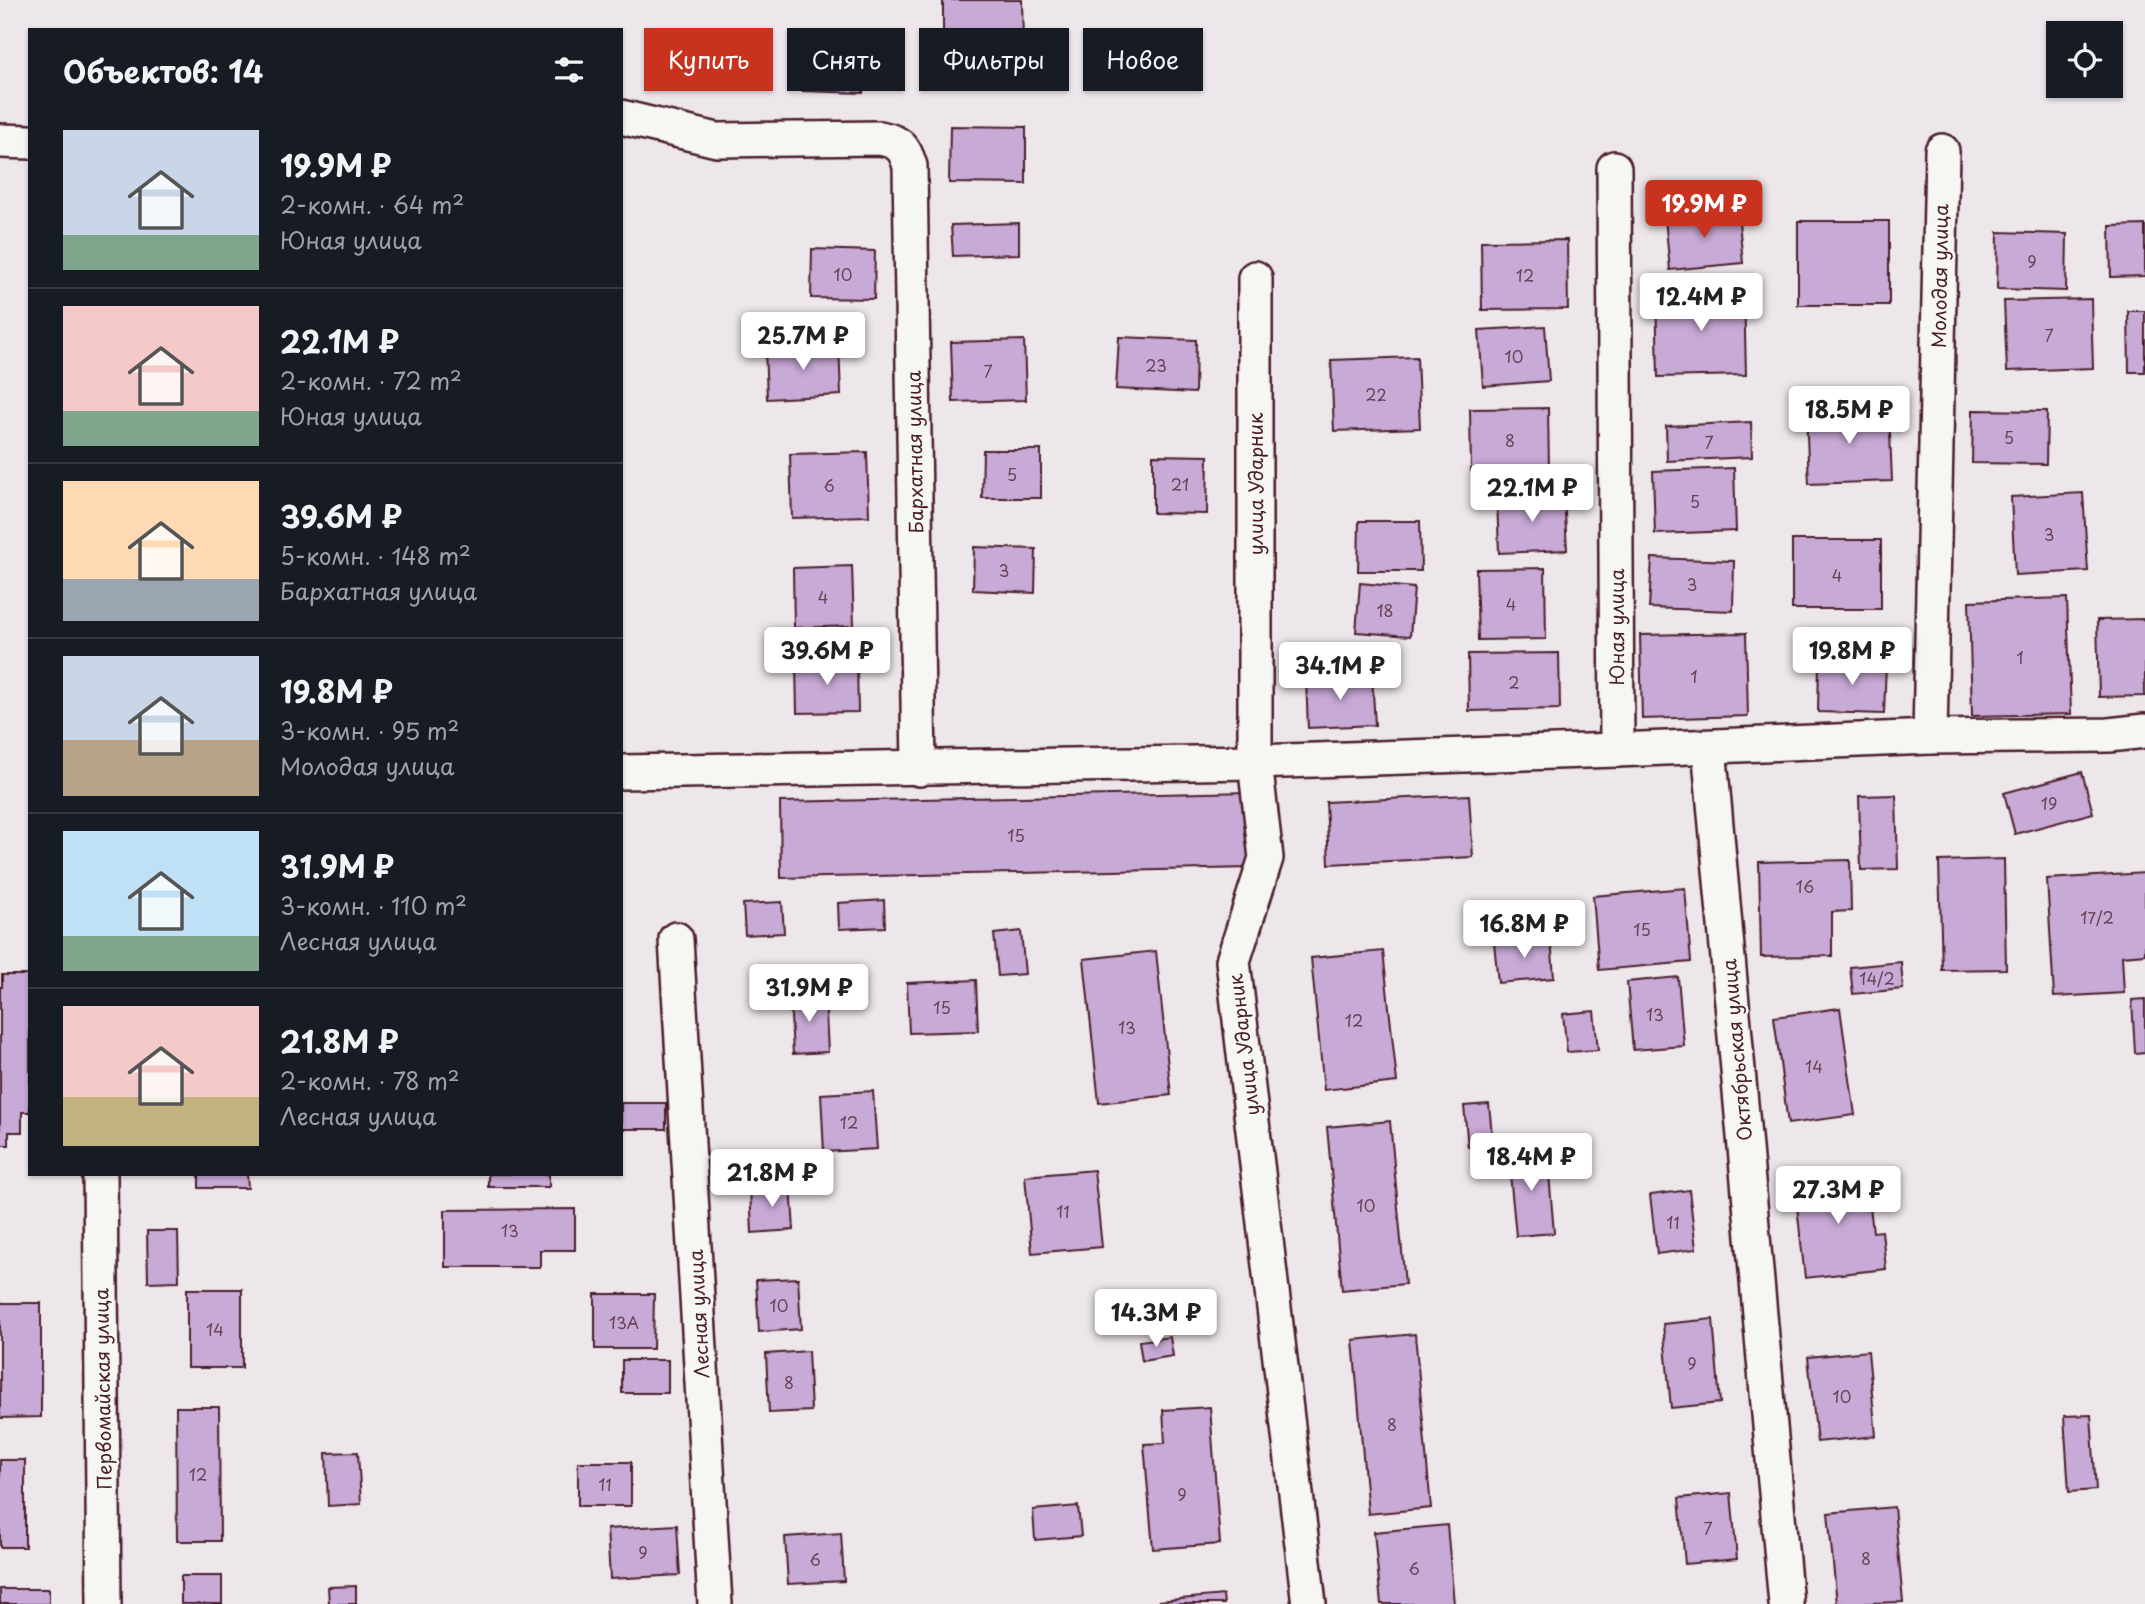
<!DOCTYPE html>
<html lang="ru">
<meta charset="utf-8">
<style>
:root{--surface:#171b24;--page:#20242c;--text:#f1f3f6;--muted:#9ea1a6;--line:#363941;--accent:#c8321e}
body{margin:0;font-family:"Playpen Sans",sans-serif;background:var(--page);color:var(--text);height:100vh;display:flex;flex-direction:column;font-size:26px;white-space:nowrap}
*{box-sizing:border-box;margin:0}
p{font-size:23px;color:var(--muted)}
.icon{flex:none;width:38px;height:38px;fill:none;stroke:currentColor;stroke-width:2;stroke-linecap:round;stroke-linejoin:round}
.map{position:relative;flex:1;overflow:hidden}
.drawer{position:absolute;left:28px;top:28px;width:595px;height:1148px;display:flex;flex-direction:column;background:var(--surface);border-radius:0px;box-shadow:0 2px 5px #0004}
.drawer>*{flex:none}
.banner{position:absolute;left:644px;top:28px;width:665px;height:63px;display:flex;gap:14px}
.buttons{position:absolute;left:2046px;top:21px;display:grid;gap:14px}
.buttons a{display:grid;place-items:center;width:77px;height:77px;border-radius:0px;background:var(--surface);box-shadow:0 2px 5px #0004;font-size:35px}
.price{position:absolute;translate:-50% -60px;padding:0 16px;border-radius:7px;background:#fff;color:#222;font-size:23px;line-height:46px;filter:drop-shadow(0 2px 4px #0008)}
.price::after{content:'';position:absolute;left:50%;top:42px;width:21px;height:16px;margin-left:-10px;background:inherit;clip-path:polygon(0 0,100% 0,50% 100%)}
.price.selected{background:var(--accent);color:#fff}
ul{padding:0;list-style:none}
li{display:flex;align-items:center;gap:21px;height:175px;padding:0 35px}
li+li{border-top:2px solid var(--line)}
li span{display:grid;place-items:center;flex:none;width:196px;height:140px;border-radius:0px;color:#555}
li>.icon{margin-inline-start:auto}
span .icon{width:84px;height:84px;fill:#fffc;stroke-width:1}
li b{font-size:30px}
h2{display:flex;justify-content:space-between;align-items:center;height:84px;padding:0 35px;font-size:30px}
.tag{padding:0 24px;border-radius:0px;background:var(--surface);box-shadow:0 2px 5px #0004;font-size:24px;line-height:63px}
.tag.selected{background:var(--accent);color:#fff}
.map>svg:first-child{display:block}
</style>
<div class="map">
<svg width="2145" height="1604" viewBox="0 0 2145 1604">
<rect width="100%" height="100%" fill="#ede7ec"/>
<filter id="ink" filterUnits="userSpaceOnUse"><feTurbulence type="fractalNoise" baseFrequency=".0143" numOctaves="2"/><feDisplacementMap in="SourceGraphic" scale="14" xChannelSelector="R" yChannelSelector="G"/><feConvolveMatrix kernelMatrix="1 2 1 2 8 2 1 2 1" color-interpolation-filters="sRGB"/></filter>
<g filter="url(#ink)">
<!-- building -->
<g fill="#c8aad6" stroke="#4a1f2b" stroke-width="2">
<polygon points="943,0 1022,0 1023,43 943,44"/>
<polygon points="803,46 864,48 863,93 802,91"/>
<polygon points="950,126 1026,127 1026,184 949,183"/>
<polygon points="1738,211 1743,263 1670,270 1665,218"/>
<rect x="1798" y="221" width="91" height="84"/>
<polygon points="1019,223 1019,254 953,256 951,225"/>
<polygon points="2145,225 2145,276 2111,277 2110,226"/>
<polygon points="1998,232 2067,234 2066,291 1997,289"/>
<polygon points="1567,240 1568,309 1482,310 1481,241"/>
<polygon points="812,249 875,251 874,299 811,298"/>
<polygon points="1744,289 1746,375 1658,377 1656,291"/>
<polygon points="2091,299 2093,368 2007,371 2004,301"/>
<polygon points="2128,311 2145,311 2145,372 2129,372"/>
<polygon points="1545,326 1549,381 1483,386 1479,330"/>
<polygon points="1119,337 1196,340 1195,393 1116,389"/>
<polygon points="1024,340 1026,400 953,402 951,342"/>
<polygon points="839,344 841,395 767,399 765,348"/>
<polygon points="1417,357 1420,428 1334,431 1331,360"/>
<polygon points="1548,408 1549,471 1471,472 1470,409"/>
<polygon points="1889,409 1892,481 1809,484 1806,412"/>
<polygon points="1973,410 2047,411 2046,464 1972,463"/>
<polygon points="1751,422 1752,457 1667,461 1666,426"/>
<polygon points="983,450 1041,450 1041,498 982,498"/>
<polygon points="867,452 869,516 792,518 790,454"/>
<polygon points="1153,455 1208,456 1207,514 1153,513"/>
<polygon points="1734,468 1736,531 1655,534 1653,471"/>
<polygon points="2083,493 2088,571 2015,575 2011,497"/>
<polygon points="1564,495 1567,550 1499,553 1497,498"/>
<polygon points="1359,521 1420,521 1421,571 1358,571"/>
<rect x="1792" y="540" width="89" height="69"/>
<polygon points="974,547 1036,549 1035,593 973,590"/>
<polygon points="1652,558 1734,561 1733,611 1649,608"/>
<polygon points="852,566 854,626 794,628 793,568"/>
<polygon points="1545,568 1546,639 1478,640 1476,569"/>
<polygon points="1360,583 1414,588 1410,636 1356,632"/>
<polygon points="2067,598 2071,714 1972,716 1969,601"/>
<polygon points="2145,619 2145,696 2099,697 2097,620"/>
<polygon points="1746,633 1748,716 1642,719 1640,635"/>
<polygon points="1559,653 1560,709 1469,711 1468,654"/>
<polygon points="857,661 858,712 797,713 796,662"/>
<polygon points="1819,661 1886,663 1884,714 1818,712"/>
<polygon points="1372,675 1375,725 1308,728 1306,679"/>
<polygon points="2082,772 2093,813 2015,834 2004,793"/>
<polygon points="1250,792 1252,868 781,878 780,802"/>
<polygon points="1469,795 1473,857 1329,864 1326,802"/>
<polygon points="1896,795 1898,869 1861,870 1859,796"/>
<polygon points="2004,859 2006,969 1942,970 1939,861"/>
<polygon points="1850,860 1851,911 1832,912 1832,956 1761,957 1759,862"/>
<polygon points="2145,873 2145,954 2122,956 2124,993 2054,997 2047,879"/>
<polygon points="1685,888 1691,962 1599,970 1593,896"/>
<polygon points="884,900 885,927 839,929 838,903"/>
<polygon points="782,902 784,933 745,935 743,904"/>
<polygon points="1021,931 1025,974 998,976 994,934"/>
<polygon points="1551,938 1554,978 1498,983 1494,942"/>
<polygon points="1156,951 1171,1095 1099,1103 1084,959"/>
<polygon points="1383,951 1397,1082 1324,1090 1311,958"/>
<polygon points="1901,962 1903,989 1853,994 1850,967"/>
<polygon points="2,975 30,975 30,1112 22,1112 22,1132 9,1132 9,1145 0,1145 0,987 2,987"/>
<polygon points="1678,977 1684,1046 1633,1050 1627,982"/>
<polygon points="976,980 978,1031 909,1033 907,983"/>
<polygon points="825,995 828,1052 793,1054 790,997"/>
<polygon points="2145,999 2145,1052 2135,1053 2132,1000"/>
<polygon points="1840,1008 1855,1115 1788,1124 1774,1017"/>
<polygon points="1594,1011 1598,1050 1567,1052 1563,1014"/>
<polygon points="873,1091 877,1149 824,1152 821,1094"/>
<rect x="621" y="1103" width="45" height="26"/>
<polygon points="1489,1104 1493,1145 1468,1147 1464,1106"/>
<polygon points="1390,1121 1405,1284 1342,1290 1327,1127"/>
<polygon points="1547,1150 1554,1233 1516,1236 1508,1153"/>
<polygon points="1094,1170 1102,1247 1032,1253 1025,1176"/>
<polygon points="1866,1172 1873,1232 1882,1231 1886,1269 1805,1278 1794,1180"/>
<polygon points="199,1174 247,1174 248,1188 199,1188"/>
<rect x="488" y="1174" width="61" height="13"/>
<polygon points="791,1186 794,1230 752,1233 750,1188"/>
<polygon points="1689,1190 1696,1249 1657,1254 1650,1195"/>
<polygon points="575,1209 575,1250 540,1250 540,1267 445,1267 445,1210"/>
<polygon points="147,1231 178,1231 179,1281 148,1282"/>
<polygon points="798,1278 801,1329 759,1332 756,1280"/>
<rect x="187" y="1289" width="55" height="79"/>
<polygon points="595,1294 654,1294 653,1349 595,1349"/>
<polygon points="0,1303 41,1303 41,1417 0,1418"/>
<polygon points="1713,1319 1720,1403 1671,1408 1663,1324"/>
<polygon points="1415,1334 1431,1508 1368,1514 1353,1340"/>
<polygon points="1170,1337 1173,1356 1142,1361 1139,1341"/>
<polygon points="808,1351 811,1411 769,1413 766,1354"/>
<polygon points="1868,1351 1876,1436 1817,1442 1808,1357"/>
<rect x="622" y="1360" width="46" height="33"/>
<polygon points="176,1407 219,1407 220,1541 177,1541"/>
<polygon points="1210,1407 1220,1544 1153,1549 1144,1444 1165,1443 1163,1410"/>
<polygon points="2091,1415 2096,1490 2069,1492 2064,1416"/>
<polygon points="358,1452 361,1504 328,1506 326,1453"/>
<rect x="0" y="1460" width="25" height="87"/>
<rect x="578" y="1462" width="53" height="44"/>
<polygon points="1731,1493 1737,1559 1685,1564 1679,1498"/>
<polygon points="1078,1506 1081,1536 1035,1540 1033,1510"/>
<polygon points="1894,1507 1903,1602 1837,1604 1828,1513"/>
<polygon points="677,1525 680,1575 610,1579 607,1529"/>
<polygon points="1447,1525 1454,1604 1381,1604 1374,1532"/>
<polygon points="841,1533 844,1581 788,1584 785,1537"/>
<rect x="181" y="1576" width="41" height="28"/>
<polygon points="356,1586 356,1604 329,1604 328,1587"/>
<rect x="0" y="1589" width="49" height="15"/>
<polygon points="1223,1595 1224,1604 1159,1604 1159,1601"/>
</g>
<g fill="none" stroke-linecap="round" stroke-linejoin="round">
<defs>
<g id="street">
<path d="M621,117L717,140L880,138C899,142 904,146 910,166L919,769"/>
<polyline points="0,141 30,142"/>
<polyline points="1614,168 1617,750"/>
<polyline points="1255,278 1255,762 1266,858 1233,961 1309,1604"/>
<polyline points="1930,737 1942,151"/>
<polyline points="1709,747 1786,1604"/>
<polyline points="621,772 1255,762 1617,750 1930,737 2109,735 2145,731"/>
<polyline points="676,939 715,1604"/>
<polyline points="100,1174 104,1604"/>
</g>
</defs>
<!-- street casing -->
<use href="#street" stroke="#4a1f2b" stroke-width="38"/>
<!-- street -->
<use href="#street" stroke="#f6f6f2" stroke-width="33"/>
</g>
</g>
<g text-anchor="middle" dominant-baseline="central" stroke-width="5" stroke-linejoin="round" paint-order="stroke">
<!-- number labels -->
<g font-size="16" fill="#6a4256">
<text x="2032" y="261">9</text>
<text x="843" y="274">10</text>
<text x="1525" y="275">12</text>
<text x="2049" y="335">7</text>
<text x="1514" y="356">10</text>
<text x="1156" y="365">23</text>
<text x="988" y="371">7</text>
<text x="1376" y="394">22</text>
<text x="2009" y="437">5</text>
<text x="1510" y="440">8</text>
<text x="1709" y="442">7</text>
<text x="1012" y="474">5</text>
<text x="1180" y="484">21</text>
<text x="829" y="485">6</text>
<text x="1695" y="501">5</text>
<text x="2049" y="534">3</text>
<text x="1004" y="570">3</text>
<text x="1837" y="575">4</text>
<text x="1692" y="584">3</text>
<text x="823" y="597">4</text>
<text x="1511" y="604">4</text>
<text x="1385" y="610">18</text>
<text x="2020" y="657">1</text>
<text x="1694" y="676">1</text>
<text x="1514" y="682">2</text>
<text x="2049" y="803">19</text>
<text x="1016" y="835">15</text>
<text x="1805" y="886">16</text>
<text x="2097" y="917">17/2</text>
<text x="1642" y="929">15</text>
<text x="1877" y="978">14/2</text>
<text x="942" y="1007">15</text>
<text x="1655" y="1014">13</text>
<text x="1354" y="1020">12</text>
<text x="1127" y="1027">13</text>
<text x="1814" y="1066">14</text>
<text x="849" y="1122">12</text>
<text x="1366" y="1205">10</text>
<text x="1063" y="1211">11</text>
<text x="1673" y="1222">11</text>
<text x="510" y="1230">13</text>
<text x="779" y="1305">10</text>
<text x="624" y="1322">13А</text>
<text x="215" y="1329">14</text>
<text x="1692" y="1363">9</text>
<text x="789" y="1382">8</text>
<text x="1842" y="1396">10</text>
<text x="1392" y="1424">8</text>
<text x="198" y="1474">12</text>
<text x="605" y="1484">11</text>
<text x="1182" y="1494">9</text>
<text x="1708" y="1528">7</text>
<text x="643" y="1552">9</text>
<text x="1866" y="1558">8</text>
<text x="815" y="1559">6</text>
<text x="1414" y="1568">6</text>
</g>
<!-- street labels -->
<g font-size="19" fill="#4a1f2b" stroke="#f6f6f2">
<text transform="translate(1939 276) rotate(-89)">Молодая улица</text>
<text transform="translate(914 452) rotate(-91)">Бархатная улица</text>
<text transform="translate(1255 484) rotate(-90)">улица Ударник</text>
<text transform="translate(1616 627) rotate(-90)">Юная улица</text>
<text transform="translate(1243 1045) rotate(-97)">улица Ударник</text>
<text transform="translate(1736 1050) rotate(-95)">Октябрьская улица</text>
<text transform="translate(698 1314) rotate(-93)">Лесная улица</text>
<text transform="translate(102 1389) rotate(-91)">Первомайская улица</text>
</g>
</g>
</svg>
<div class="buttons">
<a><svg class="icon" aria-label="locate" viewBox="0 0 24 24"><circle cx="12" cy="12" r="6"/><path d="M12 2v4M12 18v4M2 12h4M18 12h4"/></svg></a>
</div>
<b class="price selected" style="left:1704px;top:240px">19.9M ₽</b>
<b class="price" style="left:1701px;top:333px">12.4M ₽</b>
<b class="price" style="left:803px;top:372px">25.7M ₽</b>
<b class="price" style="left:1849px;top:446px">18.5M ₽</b>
<b class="price" style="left:1532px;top:524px">22.1M ₽</b>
<b class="price" style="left:827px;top:687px">39.6M ₽</b>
<b class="price" style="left:1852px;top:687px">19.8M ₽</b>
<b class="price" style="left:1340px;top:702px">34.1M ₽</b>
<b class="price" style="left:1524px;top:960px">16.8M ₽</b>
<b class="price" style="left:809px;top:1024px">31.9M ₽</b>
<b class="price" style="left:1531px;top:1193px">18.4M ₽</b>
<b class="price" style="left:772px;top:1209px">21.8M ₽</b>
<b class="price" style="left:1838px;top:1226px">27.3M ₽</b>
<b class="price" style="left:1156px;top:1349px">14.3M ₽</b>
<div class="banner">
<a class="tag selected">Купить</a>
<a class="tag">Снять</a>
<a class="tag">Фильтры</a>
<a class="tag">Новое</a>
</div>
<section class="drawer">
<h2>Объектов: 14<svg class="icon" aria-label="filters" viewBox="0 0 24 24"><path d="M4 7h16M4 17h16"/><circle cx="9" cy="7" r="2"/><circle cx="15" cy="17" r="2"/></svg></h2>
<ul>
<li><span style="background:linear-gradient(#c9d6e8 75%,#7fa58c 0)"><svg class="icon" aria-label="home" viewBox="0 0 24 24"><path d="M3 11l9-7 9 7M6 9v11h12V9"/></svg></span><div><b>19.9M ₽</b><p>2-комн. · 64 m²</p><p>Юная улица</p></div></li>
<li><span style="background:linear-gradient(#f6c9c9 75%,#7fa58c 0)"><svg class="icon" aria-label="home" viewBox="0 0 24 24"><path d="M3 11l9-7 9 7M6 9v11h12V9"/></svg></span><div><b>22.1M ₽</b><p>2-комн. · 72 m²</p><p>Юная улица</p></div></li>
<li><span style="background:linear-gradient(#ffd9b3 70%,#9aa5b1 0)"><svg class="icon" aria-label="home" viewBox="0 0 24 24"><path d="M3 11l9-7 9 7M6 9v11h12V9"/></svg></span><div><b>39.6M ₽</b><p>5-комн. · 148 m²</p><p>Бархатная улица</p></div></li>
<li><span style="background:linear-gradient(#c9d6e8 60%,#b9a48a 0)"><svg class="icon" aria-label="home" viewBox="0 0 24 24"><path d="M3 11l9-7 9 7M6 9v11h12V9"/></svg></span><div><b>19.8M ₽</b><p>3-комн. · 95 m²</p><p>Молодая улица</p></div></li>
<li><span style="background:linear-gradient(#bfe0f5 75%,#7fa58c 0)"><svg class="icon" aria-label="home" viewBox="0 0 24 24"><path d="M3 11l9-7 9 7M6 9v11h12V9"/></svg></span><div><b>31.9M ₽</b><p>3-комн. · 110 m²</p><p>Лесная улица</p></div></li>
<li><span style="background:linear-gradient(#f6c9c9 65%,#c2b280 0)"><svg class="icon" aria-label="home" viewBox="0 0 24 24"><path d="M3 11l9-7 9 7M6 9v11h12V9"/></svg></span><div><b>21.8M ₽</b><p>2-комн. · 78 m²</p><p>Лесная улица</p></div></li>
</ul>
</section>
</div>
